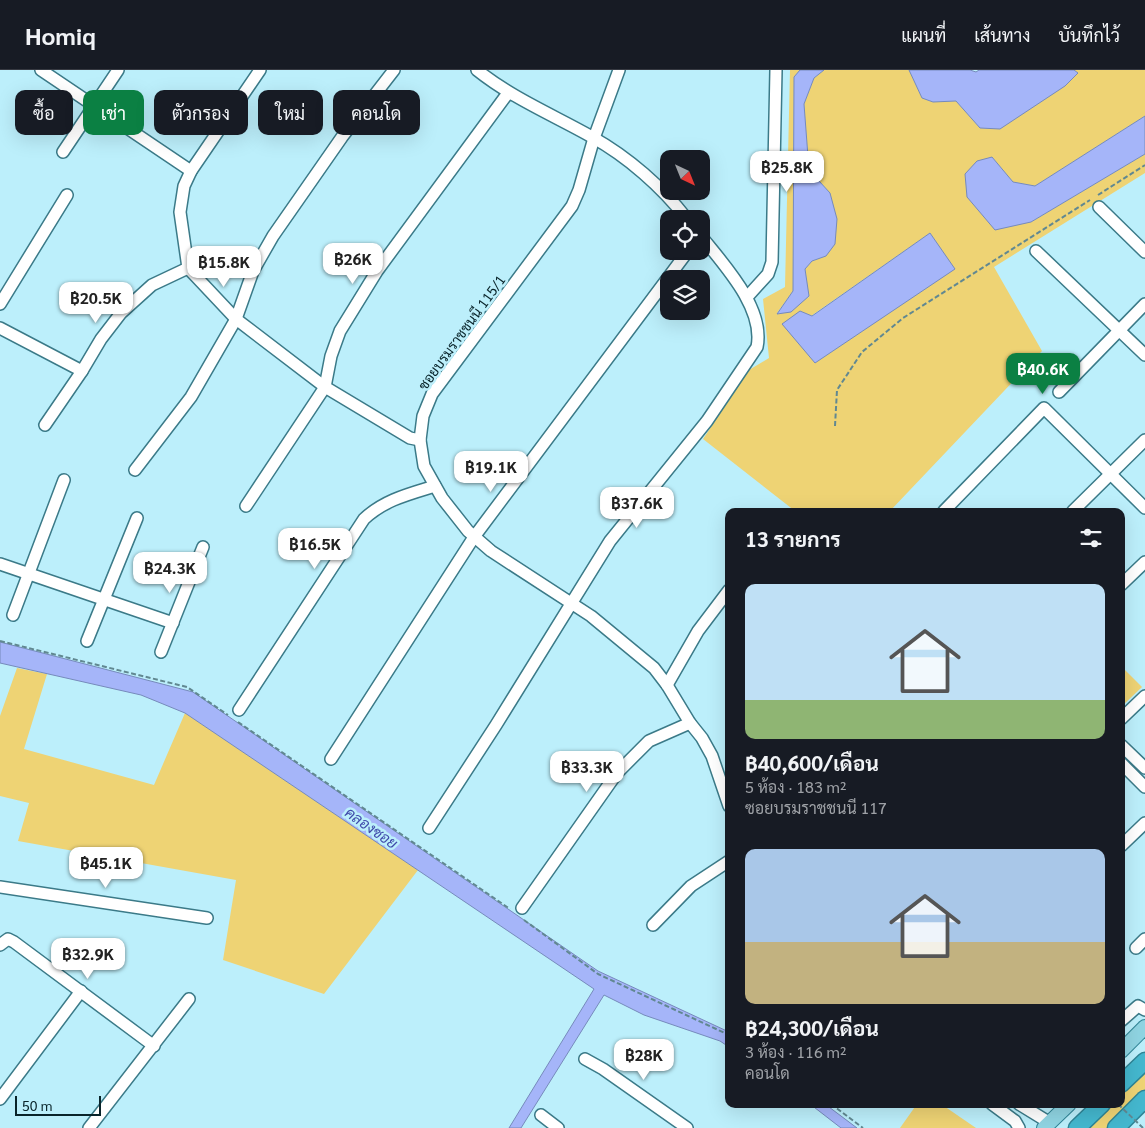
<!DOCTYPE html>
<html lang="th">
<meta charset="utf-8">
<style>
:root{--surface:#171b24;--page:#242831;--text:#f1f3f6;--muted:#9ea1a6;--line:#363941;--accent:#0b8043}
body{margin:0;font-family:Georgia,Sarabun,serif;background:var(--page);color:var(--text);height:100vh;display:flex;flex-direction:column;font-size:19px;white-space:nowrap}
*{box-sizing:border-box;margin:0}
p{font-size:16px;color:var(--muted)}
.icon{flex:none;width:28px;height:28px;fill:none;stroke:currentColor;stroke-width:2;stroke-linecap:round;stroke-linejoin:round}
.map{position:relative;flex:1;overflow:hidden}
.details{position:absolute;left:725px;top:438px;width:400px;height:600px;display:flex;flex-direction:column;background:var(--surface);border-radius:10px;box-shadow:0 5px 20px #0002}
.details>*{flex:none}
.hud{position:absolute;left:15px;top:20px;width:475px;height:45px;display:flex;gap:10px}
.needle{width:32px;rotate:137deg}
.tools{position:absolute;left:660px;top:80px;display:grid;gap:10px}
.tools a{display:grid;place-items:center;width:50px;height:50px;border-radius:10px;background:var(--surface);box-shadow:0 5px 20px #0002;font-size:25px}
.scale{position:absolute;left:15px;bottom:12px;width:86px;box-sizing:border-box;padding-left:5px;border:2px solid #09242a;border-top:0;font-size:14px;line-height:18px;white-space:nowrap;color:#09242a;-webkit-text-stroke:4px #bceffb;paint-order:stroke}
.price{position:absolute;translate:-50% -42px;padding:0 11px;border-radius:10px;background:#fff;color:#222;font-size:16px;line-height:32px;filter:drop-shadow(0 1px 2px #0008)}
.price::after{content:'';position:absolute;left:50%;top:30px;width:15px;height:11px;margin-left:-8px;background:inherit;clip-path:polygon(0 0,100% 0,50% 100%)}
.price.selected{background:var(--accent);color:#fff}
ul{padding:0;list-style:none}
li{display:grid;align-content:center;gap:10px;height:265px;padding:0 20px}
li span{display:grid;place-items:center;height:155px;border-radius:10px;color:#555}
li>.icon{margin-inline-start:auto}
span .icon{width:90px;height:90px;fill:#fffc;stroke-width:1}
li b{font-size:21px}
h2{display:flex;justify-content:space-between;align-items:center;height:60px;padding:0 20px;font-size:21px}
.tag{padding:0 18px;border-radius:10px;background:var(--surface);box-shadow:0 5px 20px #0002;font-size:18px;line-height:45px}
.tag.selected{background:var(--accent);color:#fff}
header{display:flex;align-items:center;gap:30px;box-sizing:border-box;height:70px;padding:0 25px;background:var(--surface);border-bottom:1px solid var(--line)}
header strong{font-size:24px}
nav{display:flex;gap:28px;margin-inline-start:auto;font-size:18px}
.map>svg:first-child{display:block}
</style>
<header>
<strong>Homiq</strong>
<nav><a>แผนที่</a><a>เส้นทาง</a><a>บันทึกไว้</a></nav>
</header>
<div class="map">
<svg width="1145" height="1058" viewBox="0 0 1145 1058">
<rect width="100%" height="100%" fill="#bceffb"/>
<!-- green -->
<g fill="#eed374" fill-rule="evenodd">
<path d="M790,0H800L794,7L793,221L777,243L809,227L805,199L812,191L826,186L830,123L809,100L804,34L814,8L824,0H909L922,28L933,32L956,31L980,58L1078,3L1074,0H1145V46L1035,116L1013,112L992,87L1031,152L1145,84V103L994,197L1042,281L890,441H795L703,369L749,300L769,288L763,229L785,217ZM930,163L954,199L815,293L800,241L811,246Z"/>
<polygon points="1121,596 1142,617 1121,637"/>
<polygon points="17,598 47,604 24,679 154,715 185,643 418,800 324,924 223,890 236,810 18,771 29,733 0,726 0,646"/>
<polygon points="1145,999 1145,1020 1107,1058 1086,1058 1110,1034 1121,1034 1121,1022"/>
<polygon points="917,1034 941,1034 976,1058 900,1058"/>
</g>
<!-- water -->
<g fill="#a5b5f9" stroke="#768abb">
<polygon points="800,0 824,0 814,8 804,34 809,100 830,123 837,149 835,174 826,186 812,191 805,199 809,226 791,242 777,244 793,221 794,7"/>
<polygon points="909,0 970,0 976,2 979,0 1074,0 1078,3 1065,16 1000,59 980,58 956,31 933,32 922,28"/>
<polygon points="1145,46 1145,84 1031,152 995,160 967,127 965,104 977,91 992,87 1013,112 1035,116"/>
<polygon points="930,163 955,199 815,293 782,254 800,241 812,246"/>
<polygon points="0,572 193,622 598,901 729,962 729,977 720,971 644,945 604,925 521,1058 509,1058 594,919 185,643 141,625 0,593"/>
<polygon points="810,1034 825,1034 857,1058 841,1058"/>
</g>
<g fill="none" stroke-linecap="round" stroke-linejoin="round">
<defs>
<g id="minor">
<polyline points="41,0 191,101"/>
<polyline points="260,0 191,101 184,116 180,142 188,198 236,249 325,317 410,368 420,370"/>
<path d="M477,0C512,28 553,45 592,67C628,87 662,117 687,149"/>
<polyline points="619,0 594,68 579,120 572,136 432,324 423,346 420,370 424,396 442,428 468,461 491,481 591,546 654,598 667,615 690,653 702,668 712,686 729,736"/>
<polyline points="63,82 118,0"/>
<polyline points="1099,137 1145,182"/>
<polyline points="1036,181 1145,285"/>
<polyline points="748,226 768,204 772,192 776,0"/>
<polyline points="0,234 67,125"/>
<polyline points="0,258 82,301"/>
<polyline points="1059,322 1145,234"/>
<polyline points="45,355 82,301 101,269 121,243 152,215 188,198"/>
<polyline points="135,400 191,327 236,249 253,201 273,166 342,67 394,0"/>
<polyline points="246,436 325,317 331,286 340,261 377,201 508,23"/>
<polyline points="944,441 1044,338 1145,438"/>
<polyline points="1073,441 1145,370"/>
<polyline points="0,494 173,553"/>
<polyline points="1121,515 1145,492"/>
<polyline points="13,545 64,410"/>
<polyline points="87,571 137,448"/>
<polyline points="161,582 203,477"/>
<polyline points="667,615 698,561 729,520"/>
<path d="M239,640L364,449C384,430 409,424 435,416"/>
<polyline points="1121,649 1145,626"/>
<polyline points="1121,675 1145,698"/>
<polyline points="331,689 474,467 688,181"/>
<polyline points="1121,693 1145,717"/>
<path d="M429,758L496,655L610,471L707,351L757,277C765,238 724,195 701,166"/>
<polyline points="1121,776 1145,753"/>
<polyline points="0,817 207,848"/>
<polyline points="522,838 617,703 649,671 690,653"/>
<polyline points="653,855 691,816 729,791"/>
<polyline points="0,875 8,869 14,872 154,976"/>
<polyline points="1136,878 1145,869"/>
<polyline points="1121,951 1138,936 1145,940"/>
<polyline points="585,989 603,999 687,1058"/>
<polyline points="0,1029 81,921"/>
<polyline points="992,1034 1015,1051 1019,1058"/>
<polyline points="1019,1034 1050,1053"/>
<polyline points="541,1045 558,1058"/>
<polyline points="89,1058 189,929"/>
</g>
<g id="major">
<polyline points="1121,981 1145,957"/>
<polyline points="1044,1058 1069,1034"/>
</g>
<g id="highway">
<polyline points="1121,1014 1145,991"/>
<polyline points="1077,1058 1102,1034"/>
<polyline points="1116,1058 1145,1029"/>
</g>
</defs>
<!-- minor casing -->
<use href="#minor" stroke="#3b7a88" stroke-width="14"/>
<!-- major casing -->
<use href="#major" stroke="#2f8495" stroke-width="16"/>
<!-- highway casing -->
<use href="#highway" stroke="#2f8495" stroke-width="19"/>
<!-- path -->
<g stroke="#618891" stroke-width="2" stroke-dasharray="5 2.5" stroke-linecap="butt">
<polyline points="1098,125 1145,95"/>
<polyline points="835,356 837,320 862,282 903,248 1090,130"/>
<polyline points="0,571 187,617 228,645"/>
<polyline points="238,652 510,839"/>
<polyline points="524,850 598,904 729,965"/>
<polyline points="831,1034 863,1058"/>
</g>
<!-- minor -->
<use href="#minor" stroke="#fff" stroke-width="11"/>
<!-- major -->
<use href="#major" stroke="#8fd4e2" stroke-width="14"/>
<!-- highway -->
<use href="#highway" stroke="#44b7ce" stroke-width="16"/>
<!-- path-bridge -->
<polyline stroke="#618891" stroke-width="2" stroke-dasharray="5 2.5" stroke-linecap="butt" points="1118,1034 1143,1058"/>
</g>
<g text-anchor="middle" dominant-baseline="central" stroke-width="5" stroke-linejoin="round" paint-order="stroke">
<!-- street labels -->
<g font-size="14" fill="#09242a" stroke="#bceffb">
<text transform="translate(461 262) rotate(-54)">ซอยบรมราชชนนี 115/1</text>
</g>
<!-- water labels -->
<g font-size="15" font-style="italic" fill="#404bab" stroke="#bceffb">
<text transform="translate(372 757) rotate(35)">คลองซอย</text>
</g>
</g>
</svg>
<div class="tools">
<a><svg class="needle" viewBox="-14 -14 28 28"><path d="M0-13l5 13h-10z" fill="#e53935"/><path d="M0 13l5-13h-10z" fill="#9ea1a6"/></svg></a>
<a><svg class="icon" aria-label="locate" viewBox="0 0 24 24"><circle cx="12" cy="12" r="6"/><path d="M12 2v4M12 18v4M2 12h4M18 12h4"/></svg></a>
<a><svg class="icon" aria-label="layers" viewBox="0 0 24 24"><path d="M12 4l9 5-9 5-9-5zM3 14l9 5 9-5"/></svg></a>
</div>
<div class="scale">50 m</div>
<b class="price" style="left:787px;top:123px">฿25.8K</b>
<b class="price" style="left:353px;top:215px">฿26K</b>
<b class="price" style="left:224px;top:218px">฿15.8K</b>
<b class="price" style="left:96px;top:254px">฿20.5K</b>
<b class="price selected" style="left:1043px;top:325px">฿40.6K</b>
<b class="price" style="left:491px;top:423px">฿19.1K</b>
<b class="price" style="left:637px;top:459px">฿37.6K</b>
<b class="price" style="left:315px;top:500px">฿16.5K</b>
<b class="price" style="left:170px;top:524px">฿24.3K</b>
<b class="price" style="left:587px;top:723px">฿33.3K</b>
<b class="price" style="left:106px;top:819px">฿45.1K</b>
<b class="price" style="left:88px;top:910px">฿32.9K</b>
<b class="price" style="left:644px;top:1011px">฿28K</b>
<div class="hud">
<a class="tag">ซื้อ</a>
<a class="tag selected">เช่า</a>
<a class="tag">ตัวกรอง</a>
<a class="tag">ใหม่</a>
<a class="tag">คอนโด</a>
</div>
<section class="details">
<h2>13 รายการ<svg class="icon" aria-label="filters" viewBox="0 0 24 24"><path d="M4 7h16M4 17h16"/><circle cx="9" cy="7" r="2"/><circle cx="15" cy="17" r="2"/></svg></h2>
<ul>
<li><span style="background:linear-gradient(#bfe0f5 75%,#8fb573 0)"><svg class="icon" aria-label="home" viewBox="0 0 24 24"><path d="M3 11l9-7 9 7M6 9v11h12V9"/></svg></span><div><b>฿40,600/เดือน</b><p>5 ห้อง · 183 m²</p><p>ซอยบรมราชชนนี 117</p></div></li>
<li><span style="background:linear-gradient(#a9c7e8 60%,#c2b280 0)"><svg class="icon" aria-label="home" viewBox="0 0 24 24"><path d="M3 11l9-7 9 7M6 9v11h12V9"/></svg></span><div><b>฿24,300/เดือน</b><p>3 ห้อง · 116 m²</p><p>คอนโด</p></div></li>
</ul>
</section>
</div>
